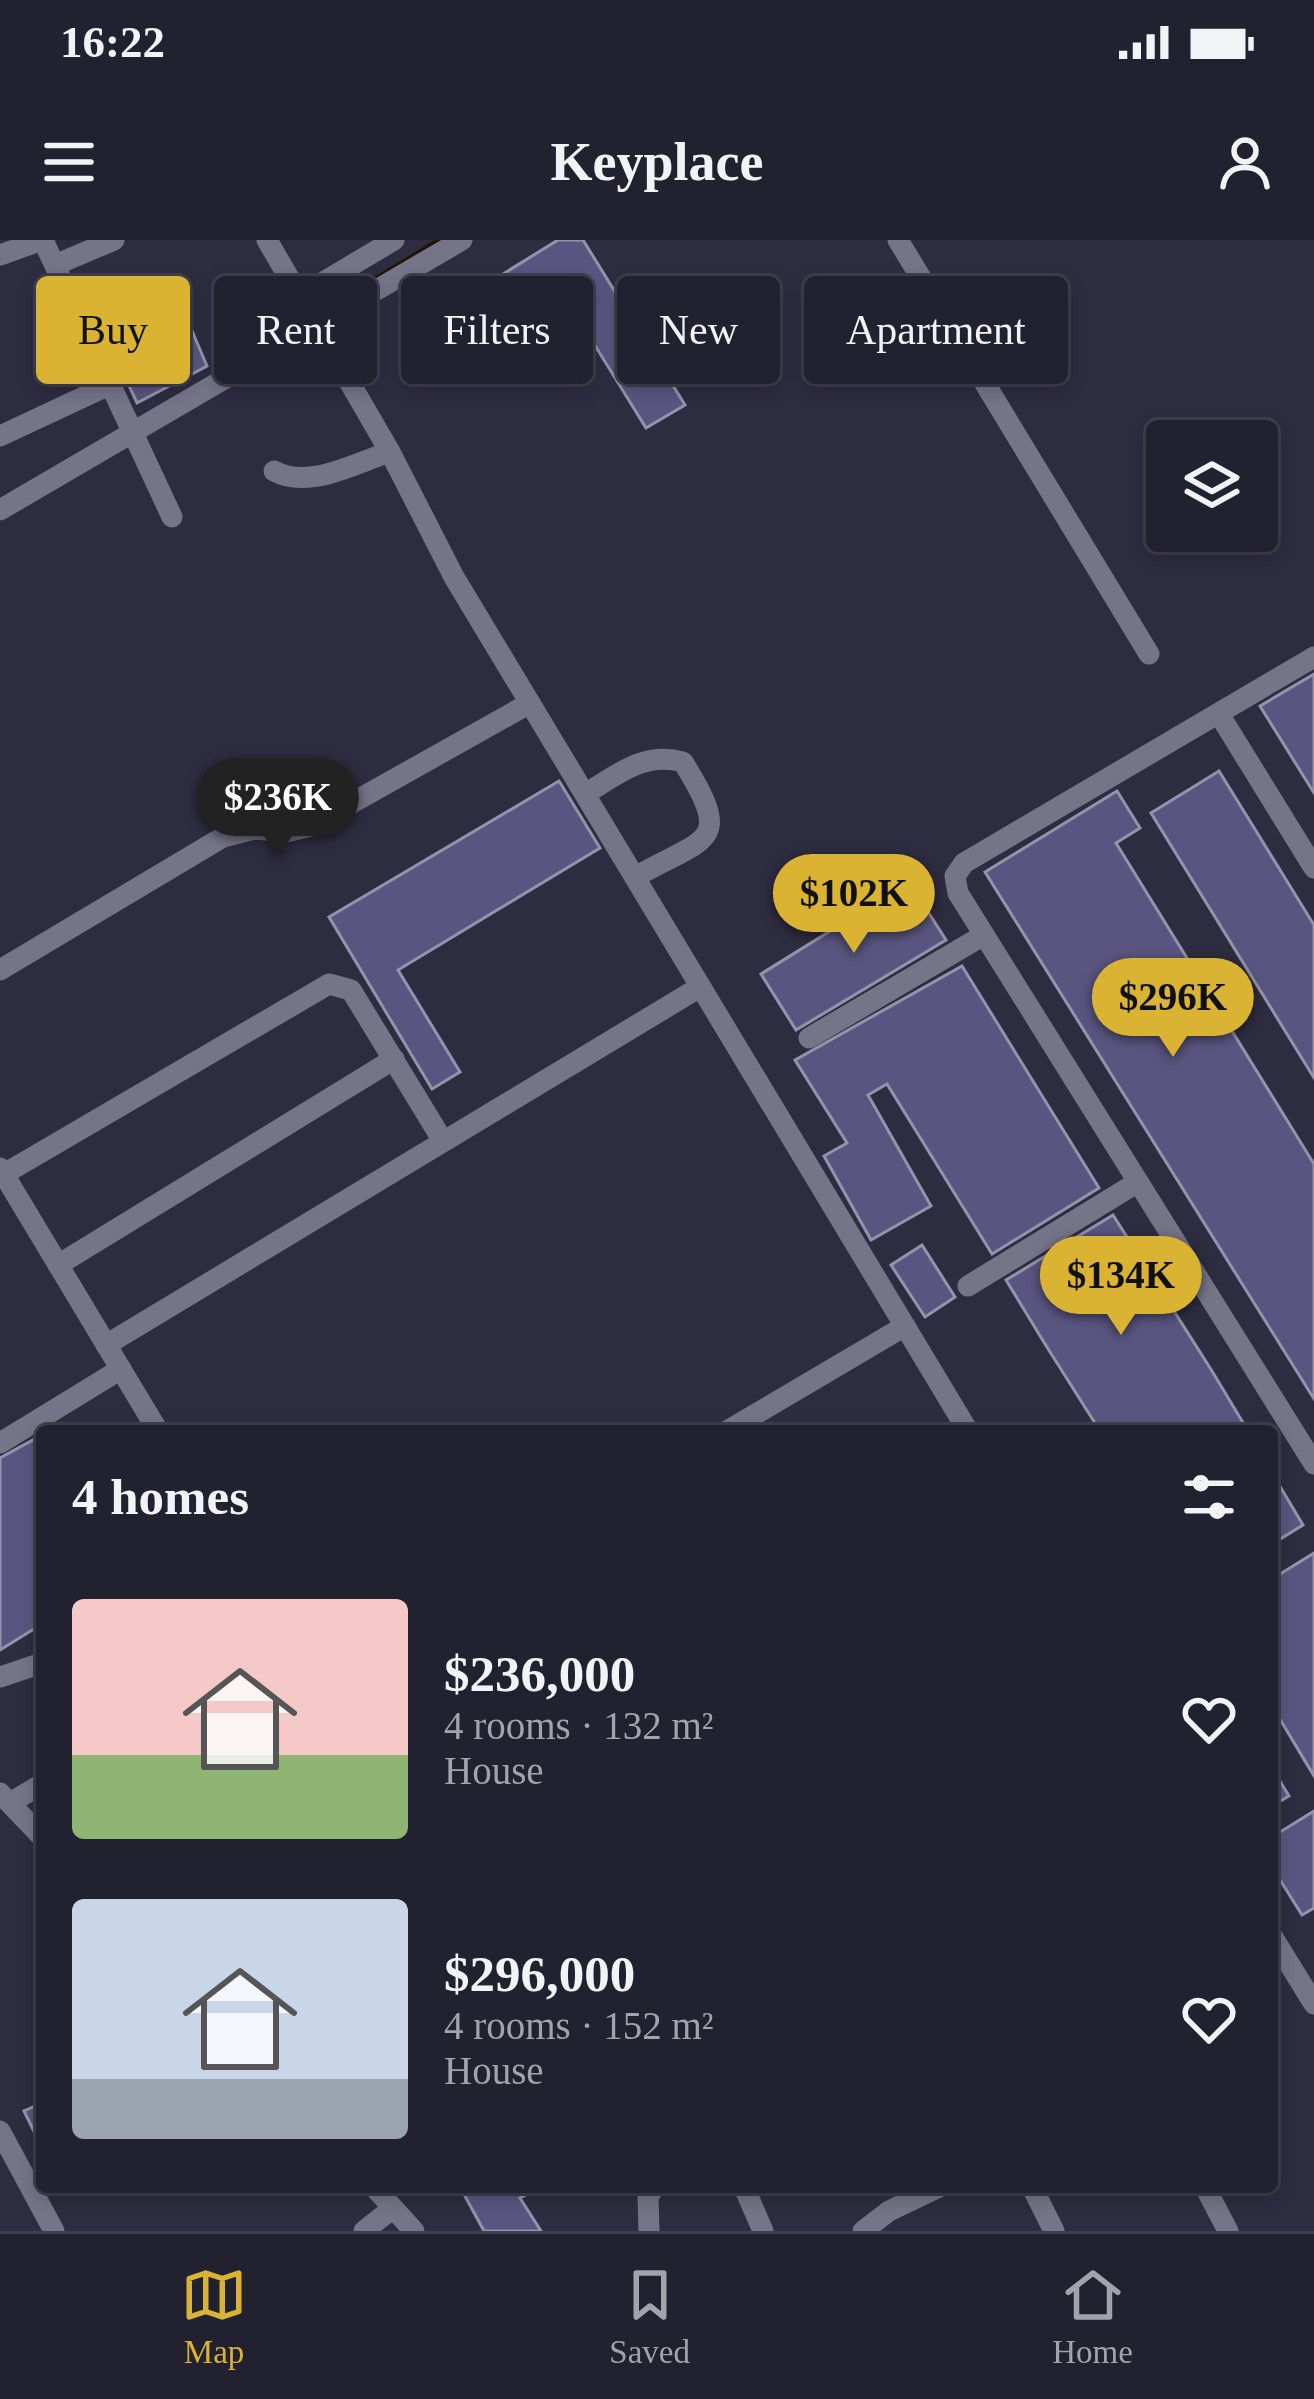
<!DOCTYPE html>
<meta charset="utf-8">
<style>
:root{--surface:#222130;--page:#2a2938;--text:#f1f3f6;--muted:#a2a3ab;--line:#3f3e4c;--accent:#dab333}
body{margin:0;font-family:Georgia,serif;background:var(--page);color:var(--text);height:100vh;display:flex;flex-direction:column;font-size:45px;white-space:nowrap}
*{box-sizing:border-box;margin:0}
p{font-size:39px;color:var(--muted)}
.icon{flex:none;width:66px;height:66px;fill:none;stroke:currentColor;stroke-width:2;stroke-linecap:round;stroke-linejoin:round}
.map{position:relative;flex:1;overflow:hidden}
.side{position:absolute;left:36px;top:1185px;width:1242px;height:768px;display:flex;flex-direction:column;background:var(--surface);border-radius:12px;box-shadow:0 6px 18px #0003,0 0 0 3px var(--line)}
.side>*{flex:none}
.hud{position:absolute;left:36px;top:36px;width:1242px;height:108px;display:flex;gap:24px}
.buttons{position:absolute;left:1146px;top:180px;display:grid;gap:24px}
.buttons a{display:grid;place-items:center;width:132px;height:132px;border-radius:12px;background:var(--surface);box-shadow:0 6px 18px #0003,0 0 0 3px var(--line);font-size:60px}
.price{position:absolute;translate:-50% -102px;padding:0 27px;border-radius:42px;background:var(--accent);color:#111;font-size:39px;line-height:78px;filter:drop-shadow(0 3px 6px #0008)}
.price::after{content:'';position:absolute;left:50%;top:72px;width:36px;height:27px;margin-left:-18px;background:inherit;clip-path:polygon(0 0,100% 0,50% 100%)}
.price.active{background:#222;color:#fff}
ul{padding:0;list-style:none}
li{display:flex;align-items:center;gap:36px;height:300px;padding:0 36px}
li span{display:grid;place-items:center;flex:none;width:336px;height:240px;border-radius:12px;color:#555}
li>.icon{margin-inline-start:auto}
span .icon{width:144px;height:144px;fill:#fffc;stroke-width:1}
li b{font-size:51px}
h2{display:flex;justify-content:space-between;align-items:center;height:144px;padding:0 36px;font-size:51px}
.tag{padding:0 42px;border-radius:12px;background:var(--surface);box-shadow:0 6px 18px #0003,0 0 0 3px var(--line);font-size:42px;line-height:108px}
.tag.active{background:var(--accent);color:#111}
.status{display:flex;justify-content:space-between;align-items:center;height:84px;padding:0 60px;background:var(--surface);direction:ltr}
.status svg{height:33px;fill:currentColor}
header{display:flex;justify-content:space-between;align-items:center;height:156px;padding:0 36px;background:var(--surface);font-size:54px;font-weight:700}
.tab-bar{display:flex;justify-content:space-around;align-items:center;height:168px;border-top:3px solid var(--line);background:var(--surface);font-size:33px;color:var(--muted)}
.tab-bar a{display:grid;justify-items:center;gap:6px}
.tab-bar .active{color:var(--accent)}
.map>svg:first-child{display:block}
</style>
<div class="status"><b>16:22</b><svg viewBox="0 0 49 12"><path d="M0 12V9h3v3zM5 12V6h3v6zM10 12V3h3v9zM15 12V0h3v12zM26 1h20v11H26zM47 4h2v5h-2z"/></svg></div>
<header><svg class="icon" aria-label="menu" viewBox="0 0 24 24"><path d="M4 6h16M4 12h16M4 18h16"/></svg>Keyplace<svg class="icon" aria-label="person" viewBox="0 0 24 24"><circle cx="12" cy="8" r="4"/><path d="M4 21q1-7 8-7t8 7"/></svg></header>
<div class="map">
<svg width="1314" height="1991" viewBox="0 0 1314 1991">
<rect width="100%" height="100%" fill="#2e2c40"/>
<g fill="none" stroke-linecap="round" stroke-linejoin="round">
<!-- stream -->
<polyline stroke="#1f1600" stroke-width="4.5" points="365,45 439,0"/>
</g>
<!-- building -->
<g fill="#595580" stroke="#9493ab" stroke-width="3">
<polygon points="558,0 583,0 685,165 646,188 578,78 530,107 490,42"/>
<polygon points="173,46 207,126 137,163 97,77"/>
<polygon points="1314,434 1314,553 1260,466"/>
<polygon points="1219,531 1314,685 1314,838 1151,573"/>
<polygon points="559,541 600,608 398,730 460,832 432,849 329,677"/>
<polygon points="1117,551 1140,588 1116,603 1314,924 1314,1159 985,632"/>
<polygon points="909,642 946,700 796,790 761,734"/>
<polygon points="962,726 1099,948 992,1014 887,844 868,855 931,966 871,1000 824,916 847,903 795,820"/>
<polygon points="1113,975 1212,1131 1248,1191 1100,1191 1045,1104 1006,1040"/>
<polygon points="922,1005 955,1057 925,1077 891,1025"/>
<polygon points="42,1195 42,1384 0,1410 0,1218"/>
<polygon points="1272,1233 1303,1285 1272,1304"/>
<polygon points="1314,1313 1314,1536 1272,1466 1272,1339"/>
<polygon points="1272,1528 1289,1556 1272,1566"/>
<polygon points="1314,1571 1314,1668 1302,1675 1272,1627 1272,1597"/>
<polygon points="42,1863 42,1908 24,1871"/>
<polygon points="460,1947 541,1947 520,1958 541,1991 484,1991"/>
</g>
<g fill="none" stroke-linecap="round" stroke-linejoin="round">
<!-- minor -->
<g stroke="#757488" stroke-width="21">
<polyline points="43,0 172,277"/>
<polyline points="267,0 390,212 454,337 968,1191"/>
<polyline points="898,0 1149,414"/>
<polyline points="0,15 42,0"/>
<polyline points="55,25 114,0"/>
<polyline points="300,56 394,0"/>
<polyline points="0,196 107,146"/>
<path d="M274,231C309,250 355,223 390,212"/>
<polyline points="0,270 462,0"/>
<polyline points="1314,417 964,623 955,636 958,653 1314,1224"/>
<polyline points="1219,474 1314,628"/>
<path d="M585,554C617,535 644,511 683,522C734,604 708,596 635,637"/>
<polyline points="0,730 223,597 255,589 286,592 311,586 530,463"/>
<polyline points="809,798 984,695"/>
<polyline points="0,928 158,1191"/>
<polyline points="4,934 329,744 351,750 443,901"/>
<polyline points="58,1025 394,819"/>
<polyline points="968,1046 1138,942"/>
<polyline points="106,1105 700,747"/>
<polyline points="727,1191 905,1086"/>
<polyline points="0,1203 121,1129"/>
<polyline points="0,1437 42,1423"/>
<polyline points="0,1553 42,1597"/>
<polyline points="10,1563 42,1544"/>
<polyline points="1272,1696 1314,1764"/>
<polyline points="0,1891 54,1991"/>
<polyline points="374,1947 414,1991"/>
<polyline points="744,1947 763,1991"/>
<polyline points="1032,1947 1054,1991"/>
<polyline points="1205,1947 1228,1991"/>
<polyline points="364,1991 393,1968"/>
<polyline points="649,1991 648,1957 654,1947"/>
<polyline points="863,1991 889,1971 939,1947"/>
</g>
</g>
</svg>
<div class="buttons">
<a><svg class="icon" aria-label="layers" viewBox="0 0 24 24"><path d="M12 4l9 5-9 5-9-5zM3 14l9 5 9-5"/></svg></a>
</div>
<b class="price active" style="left:278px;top:620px">$236K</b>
<b class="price" style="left:854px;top:716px">$102K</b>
<b class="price" style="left:1173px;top:820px">$296K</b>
<b class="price" style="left:1121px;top:1098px">$134K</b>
<div class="hud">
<a class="tag active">Buy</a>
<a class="tag">Rent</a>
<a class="tag">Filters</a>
<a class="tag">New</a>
<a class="tag">Apartment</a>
</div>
<section class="side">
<h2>4 homes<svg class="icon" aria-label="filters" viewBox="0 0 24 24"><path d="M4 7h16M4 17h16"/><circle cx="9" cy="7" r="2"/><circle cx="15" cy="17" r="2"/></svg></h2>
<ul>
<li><span style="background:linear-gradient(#f6c9c9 65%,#8fb573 0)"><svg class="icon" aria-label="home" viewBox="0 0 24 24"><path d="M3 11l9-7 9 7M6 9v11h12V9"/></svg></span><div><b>$236,000</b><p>4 rooms · 132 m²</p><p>House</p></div><svg class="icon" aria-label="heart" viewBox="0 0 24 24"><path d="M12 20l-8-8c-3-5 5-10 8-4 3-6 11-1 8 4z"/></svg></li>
<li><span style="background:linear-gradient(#c9d6e8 75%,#9aa5b1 0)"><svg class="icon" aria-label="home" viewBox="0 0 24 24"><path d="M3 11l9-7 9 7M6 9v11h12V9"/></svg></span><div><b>$296,000</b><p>4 rooms · 152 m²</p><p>House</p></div><svg class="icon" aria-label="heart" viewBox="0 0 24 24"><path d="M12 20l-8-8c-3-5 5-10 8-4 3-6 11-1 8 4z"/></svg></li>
</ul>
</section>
</div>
<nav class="tab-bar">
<a class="active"><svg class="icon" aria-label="map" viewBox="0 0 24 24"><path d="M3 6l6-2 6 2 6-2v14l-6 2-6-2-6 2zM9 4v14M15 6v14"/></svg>Map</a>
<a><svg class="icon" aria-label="saved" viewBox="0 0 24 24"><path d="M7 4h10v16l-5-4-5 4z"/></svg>Saved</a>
<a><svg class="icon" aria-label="home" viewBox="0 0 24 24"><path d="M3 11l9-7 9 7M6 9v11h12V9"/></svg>Home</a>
</nav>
